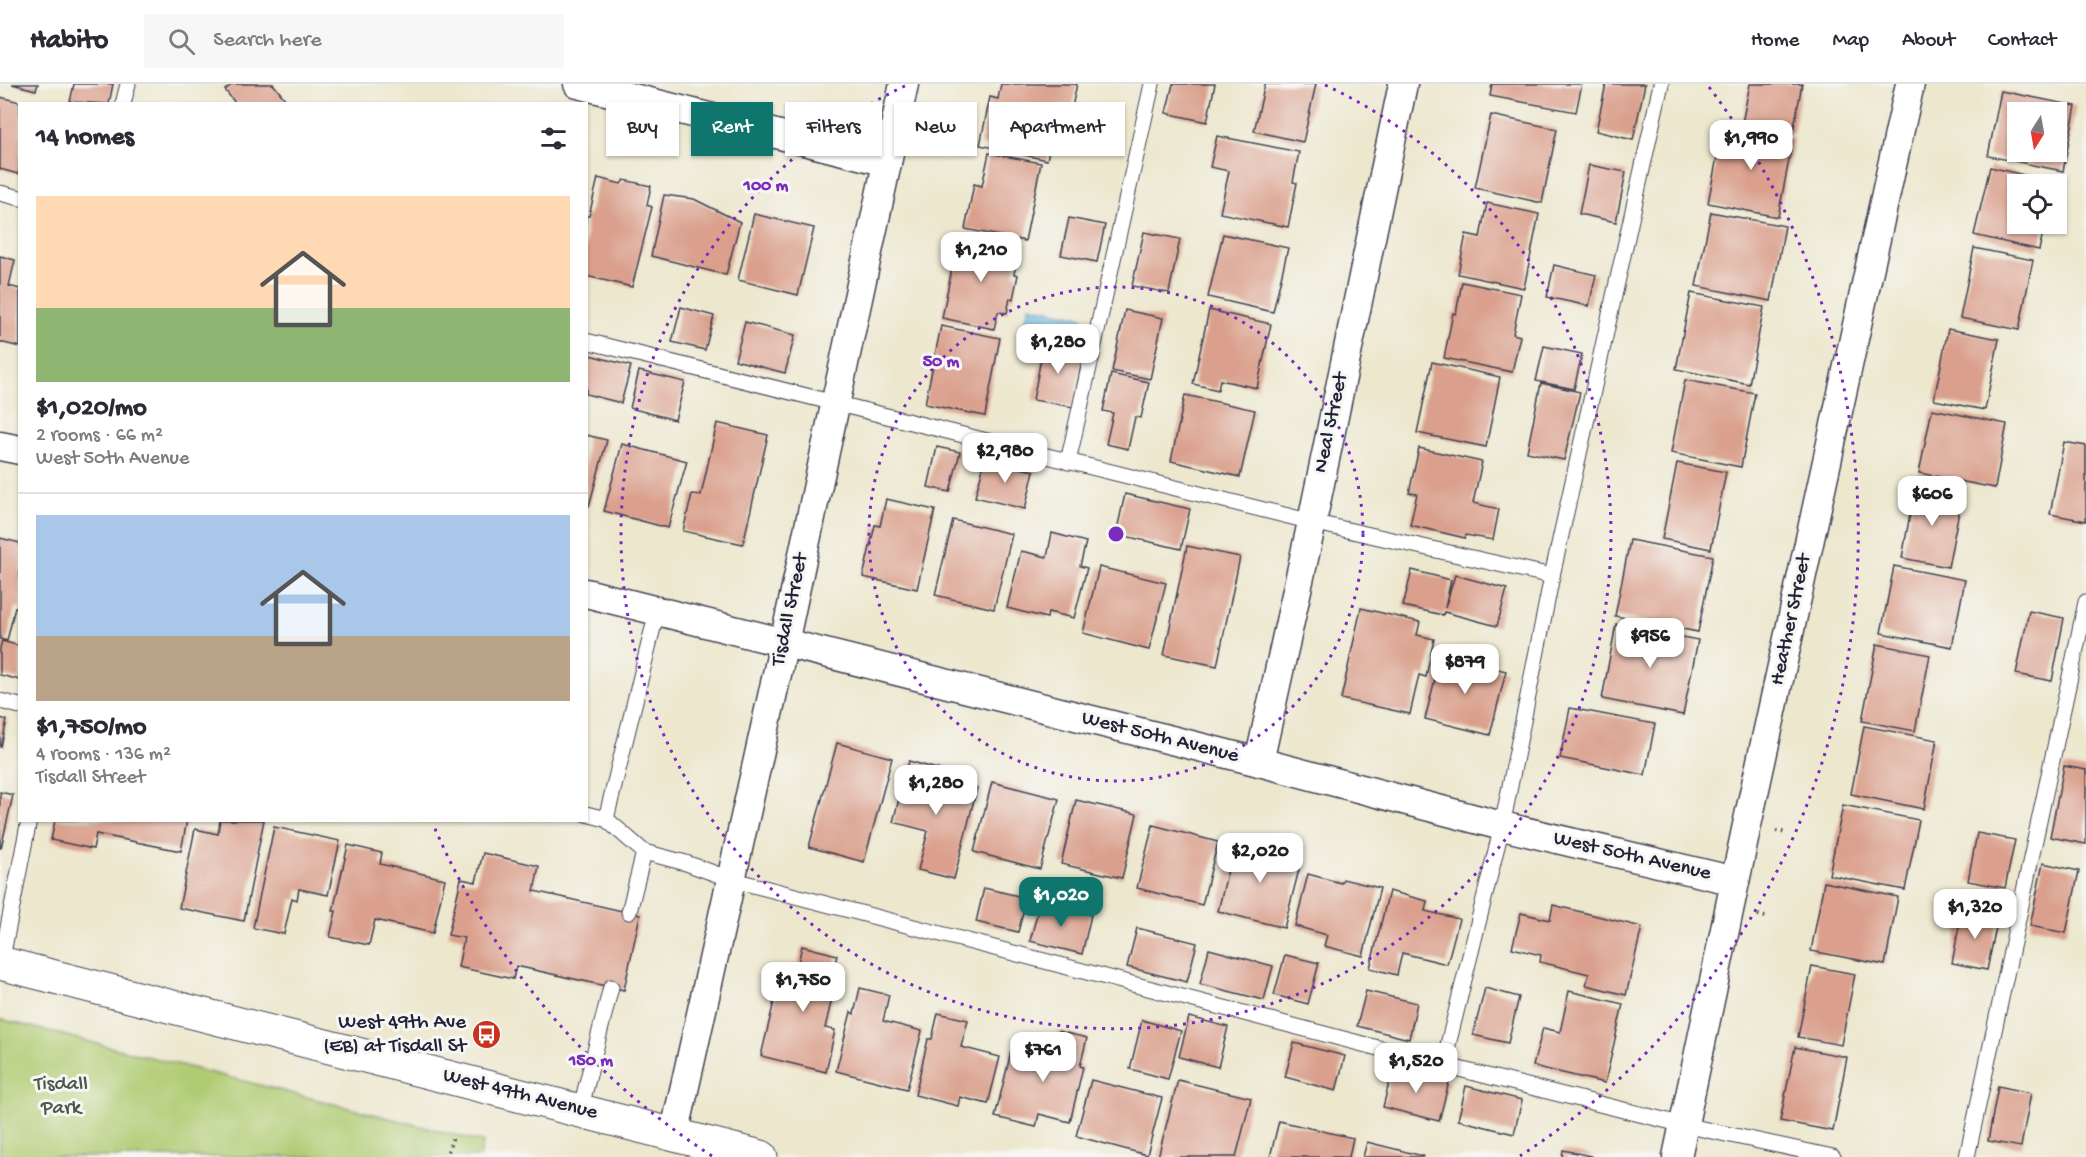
<!DOCTYPE html>
<meta charset="utf-8">
<style>
:root{--surface:#fff;--page:#f7f7f7;--text:#2b2b33;--muted:#7c7c81;--line:#e1e1e2;--accent:#0f766e}
body{margin:0;font-family:"Gochi Hand",sans-serif;background:var(--page);color:var(--text);height:100vh;display:flex;flex-direction:column;font-size:22px;white-space:nowrap}
*{box-sizing:border-box;margin:0}
p{font-size:20px;color:var(--muted)}
.icon{flex:none;width:33px;height:33px;fill:none;stroke:currentColor;stroke-width:2;stroke-linecap:round;stroke-linejoin:round}
.map{position:relative;flex:1;overflow:hidden}
.panel{position:absolute;left:18px;top:18px;width:570px;height:720px;display:flex;flex-direction:column;background:var(--surface);border-radius:0px;box-shadow:0 2px 4px #0004}
.panel>*{flex:none}
.banner{position:absolute;left:606px;top:18px;width:570px;height:54px;display:flex;gap:12px}
.needle{width:39px;rotate:191deg}
.fabs{position:absolute;left:2007px;top:18px;display:grid;gap:12px}
.fabs a{display:grid;place-items:center;width:60px;height:60px;border-radius:0px;background:var(--surface);box-shadow:0 2px 4px #0004;font-size:30px}
.price{position:absolute;translate:-50% -51px;padding:0 14px;border-radius:12px;background:#fff;color:#222;font-size:20px;line-height:39px;filter:drop-shadow(0 2px 3px #0008)}
.price::after{content:'';position:absolute;left:50%;top:36px;width:18px;height:14px;margin-left:-9px;background:inherit;clip-path:polygon(0 0,100% 0,50% 100%)}
.price.active{background:var(--accent);color:#fff}
ul{padding:0;list-style:none}
li{display:grid;align-content:center;gap:12px;height:318px;padding:0 18px}
li+li{border-top:2px solid var(--line)}
li span{display:grid;place-items:center;height:186px;border-radius:0px;color:#555}
li>.icon{margin-inline-start:auto}
span .icon{width:108px;height:108px;fill:#fffc;stroke-width:1}
li b{font-size:26px}
h2{display:flex;justify-content:space-between;align-items:center;height:72px;padding:0 18px;font-size:26px}
.chip{padding:0 21px;border-radius:0px;background:var(--surface);box-shadow:0 2px 4px #0004;font-size:21px;line-height:54px}
.chip.active{background:var(--accent);color:#fff}
header{display:flex;align-items:center;gap:36px;box-sizing:border-box;height:84px;padding:0 30px;background:var(--surface);border-bottom:2px solid var(--line)}
header strong{font-size:28px}
nav{display:flex;gap:33px;margin-inline-start:auto;font-size:21px}
.search{width:420px;height:54px;background:var(--page);display:flex;align-items:center;gap:15px;box-sizing:border-box;padding:0 21px;border-radius:0px;color:var(--muted);font-size:22px}
.map>svg:first-child{display:block}
</style>
<header>
<strong>Habito</strong>
<div class="search"><svg class="icon" aria-label="search" viewBox="0 0 24 24"><circle cx="10" cy="10" r="6"/><path d="M15 15l6 6"/></svg>Search here</div>
<nav><a>Home</a><a>Map</a><a>About</a><a>Contact</a></nav>
</header>
<div class="map">
<svg width="2086" height="1073" viewBox="0 0 2086 1073">
<rect width="100%" height="100%" fill="#f6f6f2"/>
<filter id="ink" filterUnits="userSpaceOnUse"><feTurbulence type="fractalNoise" baseFrequency=".0167" numOctaves="2"/><feDisplacementMap in="SourceGraphic" scale="12" xChannelSelector="R" yChannelSelector="G"/><feConvolveMatrix kernelMatrix="1 2 1 2 8 2 1 2 1" color-interpolation-filters="sRGB"/></filter>
<filter id="wash" filterUnits="userSpaceOnUse"><feTurbulence type="fractalNoise" baseFrequency=".008" numOctaves="4" result="noise"/><feDisplacementMap in="SourceGraphic" scale="24" xChannelSelector="R" yChannelSelector="G"/><feGaussianBlur stdDeviation="1.35" result="paint"/><feColorMatrix in="noise" values="0 0 0 0 0 0 0 0 0 0 0 0 0 0 0 0 0 1.4 0 .05"/><feComposite in="paint" operator="in"/></filter>
<g filter="url(#wash)">
<rect width="100%" height="100%" fill="#ede7ce"/>
<!-- green -->
<polygon fill="#b0cc73" stroke="#697757" stroke-width="1.5" points="0,935 483,1058 480,1073 0,1073"/>
<!-- water -->
<polygon fill="#67bae3" stroke="#446e8f" stroke-width="1.5" points="1029,222 1082,233 1077,257 1024,245"/>
<g id="blocks">
<!-- building -->
<g fill="#daa08d" fill-rule="evenodd">
<polygon points="12,0 38,0 36,6"/>
<polygon points="74,0 113,0 109,20 70,18"/>
<polygon points="233,0 273,0 289,20 236,20 225,6"/>
<polygon points="1001,0 1077,0 1069,37 1056,34 1047,76 980,61 990,13 998,15"/>
<polygon points="1173,0 1215,0 1207,38 1166,29"/>
<polygon points="1265,0 1316,0 1303,58 1254,47"/>
<polygon points="1492,0 1582,0 1576,28 1490,12"/>
<polygon points="1606,0 1645,0 1633,56 1596,47"/>
<polygon points="1750,0 1802,0 1793,49 1742,39"/>
<path d="M2001,7L2076,22L2063,87L1988,72ZM2018,28H2056V68H2018Z"/>
<polygon points="0,13 20,18 20,83 18,90 0,85"/>
<polygon points="1491,31 1557,45 1542,119 1475,104"/>
<polygon points="1723,42 1793,55 1778,133 1708,119"/>
<polygon points="1217,52 1299,68 1293,98 1297,99 1288,143 1220,129 1229,87 1210,83"/>
<polygon points="989,69 1041,79 1025,157 965,145 974,100 982,102"/>
<polygon points="1589,81 1626,88 1616,138 1579,130"/>
<polygon points="1990,83 2054,98 2054,100 2018,100 2018,140 2045,140 2039,166 1974,151"/>
<polygon points="598,94 621,100 624,96 651,102 647,121 652,123 632,203 586,192 586,132 589,132"/>
<polygon points="664,111 694,115 740,138 726,191 651,172"/>
<polygon points="1487,119 1539,130 1524,204 1458,190 1466,150 1480,153"/>
<polygon points="1711,128 1785,142 1771,217 1696,202"/>
<polygon points="754,130 814,144 798,211 738,196"/>
<polygon points="1069,134 1105,141 1097,178 1061,171"/>
<polygon points="1144,148 1180,155 1169,209 1132,202"/>
<polygon points="1223,150 1288,164 1273,228 1208,213"/>
<polygon points="958,153 1019,165 1014,190 1018,191 1013,215 1010,214 1007,229 998,228 994,245 942,234"/>
<polygon points="1974,164 2033,176 2019,246 1960,234"/>
<polygon points="0,172 15,176 9,202 20,205 20,263 0,258"/>
<polygon points="1554,181 1596,191 1589,222 1547,213"/>
<polygon points="1462,198 1521,210 1513,250 1520,252 1512,288 1444,274 1453,229 1456,230"/>
<polygon points="1691,209 1764,223 1749,300 1676,285"/>
<polygon points="681,223 714,232 705,266 672,258"/>
<polygon points="1125,226 1163,234 1150,295 1112,287"/>
<polygon points="1209,226 1271,240 1257,304 1220,296 1218,306 1193,300"/>
<polygon points="745,238 795,251 785,289 735,276"/>
<polygon points="941,242 1000,254 985,332 925,320"/>
<polygon points="1948,245 1999,255 1985,326 1934,316"/>
<polygon points="1044,259 1084,267 1073,323 1033,316"/>
<polygon points="1544,262 1582,270 1574,305 1536,297"/>
<polygon points="586,270 631,282 621,319 586,310"/>
<polygon points="1432,278 1500,293 1486,363 1417,349"/>
<polygon points="639,287 685,298 675,336 630,324"/>
<polygon points="1111,290 1149,298 1141,334 1135,333 1128,365 1106,360 1113,329 1103,327"/>
<polygon points="1685,296 1755,309 1741,383 1671,369"/>
<polygon points="1541,299 1580,308 1564,376 1527,368"/>
<polygon points="1185,311 1255,326 1240,393 1171,377"/>
<polygon points="1932,325 2007,340 1995,404 1919,389"/>
<polygon points="717,339 768,351 743,460 683,447 692,410 701,411"/>
<polygon points="586,351 607,356 589,422 586,421"/>
<polygon points="2064,358 2086,362 2086,437 2050,430"/>
<polygon points="622,360 687,377 668,444 604,427"/>
<polygon points="937,363 960,368 950,408 928,403"/>
<polygon points="1419,364 1482,378 1473,419 1499,425 1493,456 1466,451 1465,454 1410,441 1417,410 1409,409"/>
<polygon points="985,376 1034,387 1025,425 975,413"/>
<polygon points="1677,379 1726,388 1711,465 1662,455"/>
<polygon points="1915,403 1962,412 1948,483 1902,474"/>
<polygon points="1125,410 1190,425 1181,465 1116,450"/>
<polygon points="886,415 935,426 917,505 863,493 875,441 880,442"/>
<polygon points="953,436 1012,450 994,525 935,511"/>
<polygon points="1052,449 1086,458 1080,482 1087,484 1074,534 1048,528 1047,534 1007,524 1021,467 1047,473"/>
<polygon points="0,454 20,459 20,524 15,523 7,557 0,555"/>
<polygon points="1630,456 1713,472 1698,548 1615,532"/>
<polygon points="1187,462 1240,473 1217,582 1164,571"/>
<polygon points="1894,482 1965,496 1952,563 1881,549"/>
<polygon points="1099,483 1166,499 1149,566 1083,549"/>
<polygon points="1412,486 1451,496 1445,524 1455,491 1507,505 1497,542 1444,528 1443,531 1403,522"/>
<polygon points="1361,524 1420,538 1417,551 1434,555 1426,593 1419,591 1410,630 1341,615"/>
<polygon points="2029,527 2064,534 2052,597 2016,590"/>
<polygon points="1616,540 1698,556 1683,631 1602,615"/>
<polygon points="2,557 20,562 20,596 0,591 0,564"/>
<polygon points="1877,560 1930,571 1915,647 1862,637"/>
<polygon points="1441,571 1506,587 1490,651 1425,635"/>
<polygon points="1570,624 1655,640 1645,691 1560,674"/>
<polygon points="0,634 7,636 1,663 0,663"/>
<polygon points="1864,642 1937,656 1924,725 1851,710"/>
<polygon points="837,659 892,674 864,778 809,763"/>
<polygon points="909,677 944,687 942,695 977,704 954,795 918,786 928,747 893,738"/>
<polygon points="2064,682 2086,686 2086,760 2050,753"/>
<polygon points="992,698 1059,715 1040,785 974,768"/>
<polygon points="0,708 13,711 1,764 0,764"/>
<polygon points="1076,716 1137,730 1122,794 1061,780"/>
<polygon points="1843,721 1919,736 1905,806 1829,791"/>
<polygon points="55,736 187,736 181,767 96,750 93,765 51,756"/>
<polygon points="220,736 264,736 244,837 179,824 195,745 218,750"/>
<polygon points="1153,741 1218,758 1202,821 1137,804"/>
<polygon points="274,743 340,757 328,811 299,805 297,816 292,814 284,850 253,844"/>
<polygon points="1977,749 2015,756 2005,804 1968,797"/>
<polygon points="1235,757 1302,774 1284,844 1218,827"/>
<polygon points="348,761 382,769 380,780 445,795 433,849 375,836 369,861 330,853 336,827 333,827"/>
<polygon points="483,769 539,782 534,807 640,831 624,906 516,882 513,895 458,883 464,854 448,851 461,795 476,798"/>
<polygon points="2043,779 2079,787 2066,849 2030,842"/>
<polygon points="1308,790 1341,799 1343,795 1380,804 1363,872 1324,862 1327,851 1295,842"/>
<polygon points="1824,798 1898,813 1885,881 1811,867"/>
<polygon points="984,804 1027,814 1018,848 976,838"/>
<polygon points="1389,807 1427,817 1425,827 1459,835 1447,880 1402,869 1397,891 1370,884"/>
<polygon points="1040,819 1091,831 1082,870 1030,857"/>
<polygon points="1553,821 1642,843 1626,911 1586,901 1589,890 1540,878 1541,871 1512,864 1521,829 1550,836"/>
<polygon points="1962,827 1998,834 1987,886 1952,879"/>
<polygon points="1137,844 1197,859 1187,898 1127,883"/>
<polygon points="802,862 837,871 831,896 836,897 825,944 835,946 826,988 761,972 782,884 796,888"/>
<polygon points="1209,865 1273,882 1264,916 1200,900"/>
<polygon points="1285,871 1319,879 1308,920 1274,911"/>
<polygon points="1812,882 1855,890 1841,961 1798,953"/>
<polygon points="860,904 889,911 883,937 922,947 907,1005 836,987 851,928 854,930"/>
<polygon points="1485,904 1519,913 1508,959 1473,951"/>
<polygon points="1366,907 1417,919 1409,955 1357,942"/>
<polygon points="1569,907 1623,920 1605,999 1533,982 1543,944 1560,948"/>
<polygon points="938,929 968,936 961,963 1000,973 988,1020 960,1013 958,1022 915,1011 928,955 932,955"/>
<polygon points="1189,933 1228,943 1218,983 1179,973"/>
<polygon points="1142,936 1181,947 1168,995 1130,985"/>
<polygon points="1058,947 1087,954 1080,982 1083,983 1070,1038 1039,1030 1036,1043 995,1033 1012,964 1052,975"/>
<polygon points="1294,959 1345,972 1336,1007 1285,993"/>
<polygon points="1795,963 1847,973 1833,1047 1780,1037"/>
<polygon points="1393,983 1449,998 1439,1037 1383,1023"/>
<polygon points="1091,996 1162,1014 1147,1071 1076,1052"/>
<polygon points="1178,996 1251,1014 1236,1073 1158,1073"/>
<polygon points="1466,1002 1522,1016 1514,1050 1458,1036"/>
<polygon points="1998,1002 2031,1009 2021,1063 1988,1057"/>
<polygon points="1279,1037 1353,1054 1349,1073 1270,1073"/>
<polygon points="1367,1058 1423,1072 1423,1073 1363,1073"/>
<polygon points="1563,1066 1591,1072 1591,1073 1562,1073"/>
</g>
</g>
</g>
<g filter="url(#ink)">
<use href="#blocks" fill-opacity="0" stroke="#404051" stroke-width="1.5"/>
<g fill="none" stroke-linecap="round" stroke-linejoin="round">
<defs>
<g id="service">
<polyline points="123,20 128,0"/>
<polyline points="0,109 20,114"/>
<polyline points="586,257 1312,438 1552,492"/>
<polyline points="1068,378 1152,0"/>
<polyline points="657,527 606,735 644,768 686,779 730,795 1443,981 1684,1041 1833,1073"/>
<polyline points="0,617 20,622"/>
<polyline points="586,730 606,735"/>
<polyline points="629,828 644,768"/>
<polyline points="1,879 29,736"/>
<polyline points="1443,981 1502,742 1552,492 1661,0"/>
<polyline points="580,1027 611,903"/>
<polyline points="1967,1073 2086,518"/>
</g>
<g id="minor">
<polyline points="578,0 887,78"/>
<polyline points="0,362 20,366"/>
<polyline points="586,509 1259,678 1502,742 1735,797"/>
<polyline points="1259,678 1312,438 1403,0"/>
<polyline points="674,1051 784,559 904,0"/>
<polyline points="1677,1073 1747,741 1910,0"/>
</g>
<polyline id="tertiary" points="0,879 761,1073"/>
</defs>
<!-- service casing -->
<use href="#service" stroke="#404051" stroke-width="17"/>
<!-- minor casing -->
<use href="#minor" stroke="#404051" stroke-width="31"/>
<!-- tertiary casing -->
<use href="#tertiary" stroke="#404051" stroke-width="35"/>
<!-- path -->
<g stroke="#404051" stroke-width="4" stroke-dasharray="1.5 4.5" stroke-linecap="butt">
<polyline points="1776,747 1787,749"/>
<polyline points="1758,831 1769,834"/>
<polyline points="446,1073 453,1053"/>
</g>
<!-- service -->
<use href="#service" stroke="#fff" stroke-width="15"/>
<!-- minor -->
<use href="#minor" stroke="#fff" stroke-width="28"/>
<!-- tertiary -->
<use href="#tertiary" stroke="#fff" stroke-width="33"/>
</g>
</g>
<!-- distance rings -->
<g fill="none" stroke="#7b2cbf" stroke-width="3" stroke-dasharray="3 6">
<circle cx="1116" cy="450" r="247"/>
<path d="M1325 1A495 495 0 1 1 907 1"/>
<path d="M712 1072A742 742 0 0 1 433 740M1709 3A742 742 0 0 1 1520 1072"/>
</g>
<!-- icons -->
<defs>
<symbol id="bus-disc" viewBox="-11 -11 22 22"><circle r="9.5" fill="#c8321e" stroke="#f6f6f2"/><path d="M-5-6H5V4H4V6H2V4H-2V6H-4V4H-5ZM-3.5-4V0h7V-4ZM-3.5 1.2v1.5H-2V1.2ZM2 1.2v1.5H3.5V1.2Z" fill="#fff"/></symbol>
</defs>
<g fill-rule="evenodd">
<use href="#bus-disc" x="470" y="934" width="33" height="33"/>
</g>
<g text-anchor="middle" dominant-baseline="central" stroke-width="6" stroke-linejoin="round" paint-order="stroke">
<!-- street labels -->
<g font-size="21" fill="#22223b" stroke="#f6f6f2">
<text transform="translate(1332 339) rotate(-78)">Neal Street</text>
<text transform="translate(791 526) rotate(-78)">Tisdall Street</text>
<text transform="translate(1792 536) rotate(-78)">Heather Street</text>
<text transform="translate(1160 654) rotate(14)">West 50th Avenue</text>
<text transform="translate(1632 773) rotate(13)">West 50th Avenue</text>
<text transform="translate(520 1011) rotate(14)">West 49th Avenue</text>
</g>
<!-- poi labels -->
<g font-size="21" fill="#22223b" stroke="#f6f6f2" text-anchor="end">
<text x="466" y="939">West 49th Ave<tspan x="466" dy="24">(EB) at Tisdall St</tspan></text>
</g>
<!-- park labels -->
<g font-size="21" fill="#4d554c" stroke="#f6f6f2">
<text x="61" y="1001">Tisdall<tspan x="61" dy="24">Park</tspan></text>
</g>
</g>
<circle cx="1116" cy="450" r="9" fill="#7b2cbf" stroke="#f6f6f2" stroke-width="3"/>
<g font-size="18" text-anchor="middle" font-weight="bold" fill="#7b2cbf" stroke="#f6f6f2" stroke-width="6" stroke-linejoin="round" paint-order="stroke">
<text x="766" y="106">100 m</text>
<text x="941" y="282">50 m</text>
<text x="591" y="981">150 m</text>
</g>
</svg>
<div class="fabs">
<a><svg class="needle" viewBox="-14 -14 28 28"><path d="M0-13l5 13h-10z" fill="#e53935"/><path d="M0 13l5-13h-10z" fill="#7c7c81"/></svg></a>
<a><svg class="icon" aria-label="locate" viewBox="0 0 24 24"><circle cx="12" cy="12" r="6"/><path d="M12 2v4M12 18v4M2 12h4M18 12h4"/></svg></a>
</div>
<b class="price" style="left:1751px;top:87px">$1,990</b>
<b class="price" style="left:981px;top:199px">$1,210</b>
<b class="price" style="left:1058px;top:291px">$1,280</b>
<b class="price" style="left:1005px;top:400px">$2,980</b>
<b class="price" style="left:1932px;top:443px">$606</b>
<b class="price" style="left:1650px;top:585px">$956</b>
<b class="price" style="left:1465px;top:611px">$879</b>
<b class="price" style="left:936px;top:732px">$1,280</b>
<b class="price" style="left:1260px;top:800px">$2,020</b>
<b class="price active" style="left:1061px;top:844px">$1,020</b>
<b class="price" style="left:1975px;top:856px">$1,320</b>
<b class="price" style="left:803px;top:929px">$1,750</b>
<b class="price" style="left:1043px;top:999px">$761</b>
<b class="price" style="left:1416px;top:1010px">$1,520</b>
<div class="banner">
<a class="chip">Buy</a>
<a class="chip active">Rent</a>
<a class="chip">Filters</a>
<a class="chip">New</a>
<a class="chip">Apartment</a>
</div>
<section class="panel">
<h2>14 homes<svg class="icon" aria-label="filters" viewBox="0 0 24 24"><path d="M4 7h16M4 17h16"/><circle cx="9" cy="7" r="2"/><circle cx="15" cy="17" r="2"/></svg></h2>
<ul>
<li><span style="background:linear-gradient(#ffd9b3 60%,#8fb573 0)"><svg class="icon" aria-label="home" viewBox="0 0 24 24"><path d="M3 11l9-7 9 7M6 9v11h12V9"/></svg></span><div><b>$1,020/mo</b><p>2 rooms · 66 m²</p><p>West 50th Avenue</p></div></li>
<li><span style="background:linear-gradient(#a9c7e8 65%,#b9a48a 0)"><svg class="icon" aria-label="home" viewBox="0 0 24 24"><path d="M3 11l9-7 9 7M6 9v11h12V9"/></svg></span><div><b>$1,750/mo</b><p>4 rooms · 136 m²</p><p>Tisdall Street</p></div></li>
</ul>
</section>
</div>
